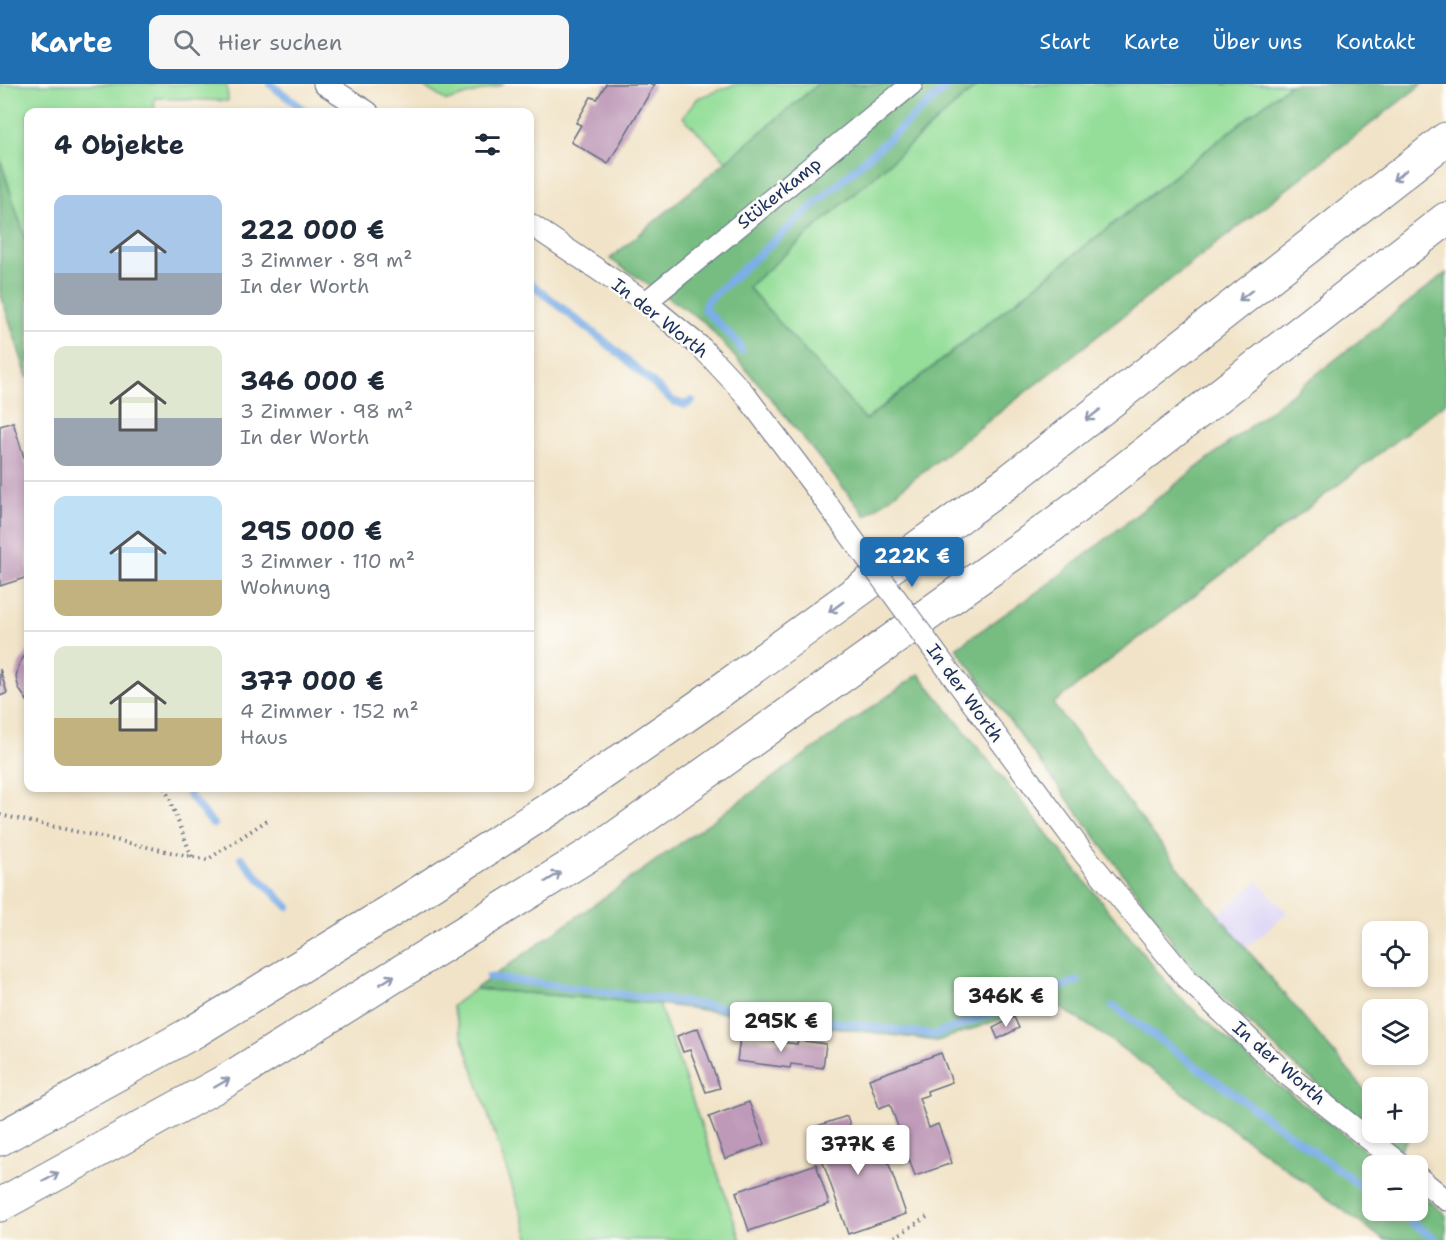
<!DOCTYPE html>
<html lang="de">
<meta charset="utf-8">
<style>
:root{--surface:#fff;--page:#f6f6f7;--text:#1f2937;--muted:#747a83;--line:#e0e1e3;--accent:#1f6fb2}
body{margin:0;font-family:"Shantell Sans",sans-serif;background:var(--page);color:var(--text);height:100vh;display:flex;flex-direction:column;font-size:22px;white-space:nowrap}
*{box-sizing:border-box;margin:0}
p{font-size:20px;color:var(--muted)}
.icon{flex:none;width:33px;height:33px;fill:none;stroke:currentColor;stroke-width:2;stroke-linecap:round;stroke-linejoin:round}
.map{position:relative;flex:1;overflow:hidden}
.details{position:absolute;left:24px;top:24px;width:510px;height:684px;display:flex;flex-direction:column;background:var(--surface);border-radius:12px;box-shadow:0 3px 9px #0003}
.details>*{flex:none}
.buttons{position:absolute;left:1362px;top:837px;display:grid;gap:12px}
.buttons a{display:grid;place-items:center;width:66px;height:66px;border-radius:12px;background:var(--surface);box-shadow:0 3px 9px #0003;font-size:30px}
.price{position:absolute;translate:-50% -51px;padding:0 14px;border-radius:6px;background:#fff;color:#222;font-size:20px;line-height:39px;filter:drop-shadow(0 2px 3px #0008)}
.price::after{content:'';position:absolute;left:50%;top:36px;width:18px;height:14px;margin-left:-9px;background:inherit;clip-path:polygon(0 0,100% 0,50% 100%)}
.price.on{background:var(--accent);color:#fff}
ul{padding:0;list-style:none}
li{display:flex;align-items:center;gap:18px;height:150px;padding:0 30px}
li+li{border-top:2px solid var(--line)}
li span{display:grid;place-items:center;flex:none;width:168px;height:120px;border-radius:12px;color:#555}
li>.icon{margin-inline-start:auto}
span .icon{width:72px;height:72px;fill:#fffc;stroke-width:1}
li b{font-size:26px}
h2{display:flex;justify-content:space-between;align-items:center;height:72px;padding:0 30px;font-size:26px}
header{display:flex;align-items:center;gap:36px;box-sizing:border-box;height:84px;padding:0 30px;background:var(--accent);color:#fff}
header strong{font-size:28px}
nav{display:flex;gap:33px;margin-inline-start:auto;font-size:21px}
.search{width:420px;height:54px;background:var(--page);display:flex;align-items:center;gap:15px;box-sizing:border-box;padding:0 21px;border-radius:12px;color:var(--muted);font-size:22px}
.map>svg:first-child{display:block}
</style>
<header>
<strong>Karte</strong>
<div class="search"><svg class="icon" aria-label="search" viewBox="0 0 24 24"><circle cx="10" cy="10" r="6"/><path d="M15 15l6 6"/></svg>Hier suchen</div>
<nav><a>Start</a><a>Karte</a><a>Über uns</a><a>Kontakt</a></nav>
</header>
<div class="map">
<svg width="1446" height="1156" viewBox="0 0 1446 1156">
<rect width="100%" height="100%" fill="#fdfcf7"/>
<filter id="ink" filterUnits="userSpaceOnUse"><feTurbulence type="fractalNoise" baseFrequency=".0167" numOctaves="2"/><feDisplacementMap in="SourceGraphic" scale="12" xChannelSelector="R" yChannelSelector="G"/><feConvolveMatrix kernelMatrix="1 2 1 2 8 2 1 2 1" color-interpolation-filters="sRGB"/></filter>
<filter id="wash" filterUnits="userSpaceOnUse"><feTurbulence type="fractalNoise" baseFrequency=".008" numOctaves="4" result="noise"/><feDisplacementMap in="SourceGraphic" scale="24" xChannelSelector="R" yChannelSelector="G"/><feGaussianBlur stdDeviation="1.35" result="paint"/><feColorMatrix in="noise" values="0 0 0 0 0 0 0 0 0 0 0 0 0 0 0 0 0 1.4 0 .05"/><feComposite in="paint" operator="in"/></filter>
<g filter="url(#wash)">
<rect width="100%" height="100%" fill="#f1e3c7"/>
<!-- built -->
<polygon fill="#ddd5f6" points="1258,797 1287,829 1246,864 1218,830"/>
<!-- green -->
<g fill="#94de99" stroke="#58867c" stroke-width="1.5">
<polygon points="0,0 227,0 228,17 155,14 154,28 28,28 28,163 0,75"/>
<polygon points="419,0 505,0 447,17"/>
<polygon points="736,0 818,0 726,77 683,33 698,14"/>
<polygon points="979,0 1290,0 865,336 748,203"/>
<polygon points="475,905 659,920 741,1156 530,1156 452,922"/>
</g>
<!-- forest -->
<g fill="#77bd81" stroke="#497670" stroke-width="1.5">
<polygon points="818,0 979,0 748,203 866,336 1290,0 1422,0 866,432 766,308 704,238 610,175"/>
<polygon points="0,75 28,163 28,295 0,208"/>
<polygon points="1446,189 1446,318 1053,620 1179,784 1372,1015 1372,1045 1294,981 1196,889 956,564 1047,501"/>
<polygon points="919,590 1174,908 1278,1001 1384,1081 1372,1082 1372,1126 1418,1126 1418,1108 1446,1131 1446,1156 1384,1156 1105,952 1052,918 937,957 659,920 475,905"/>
<polygon points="1377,1049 1401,1049 1407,1056 1399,1066"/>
</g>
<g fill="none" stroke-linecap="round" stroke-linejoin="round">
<!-- stream -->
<g stroke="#7baee7" stroke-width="8">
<polyline points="270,0 307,28"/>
<polyline points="530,199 614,265 673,317 685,321 692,317"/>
<polyline points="741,267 740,261 704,225 707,217 950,0"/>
<polyline points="186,704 191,714 213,740"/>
<polyline points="241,774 256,791 288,823"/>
<polyline points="489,893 934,951 1078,897"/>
<polyline points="1113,922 1372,1110"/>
<polyline points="1395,1126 1436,1156"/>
</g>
</g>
<g id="blocks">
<!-- building -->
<g fill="#be99b8">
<polygon points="606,0 655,0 608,80 571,58 581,41 576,39 591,13 597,15"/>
<polygon points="13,338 28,386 28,493 0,502 0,342"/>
<polygon points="28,567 28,618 19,605 16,593 19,580"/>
<polygon points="0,585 7,609 0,612"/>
<polygon points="1014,933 1019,944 998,955 993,944"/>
<polygon points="698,944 720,1004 706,1008 690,966 683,968 677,952"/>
<polygon points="740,953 797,960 798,956 826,960 823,984 791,980 790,984 737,977"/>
<polygon points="941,969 952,998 927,1007 928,1011 919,1014 929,1044 938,1040 952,1079 915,1092 890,1020 879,1024 869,995"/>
<polygon points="749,1018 765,1060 725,1075 709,1033"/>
<polygon points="847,1032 857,1062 880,1054 906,1130 848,1150 811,1044"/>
<polygon points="816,1080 829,1120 749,1147 736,1108"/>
</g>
</g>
</g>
<g filter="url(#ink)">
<use href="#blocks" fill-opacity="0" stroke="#666e83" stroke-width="1.5"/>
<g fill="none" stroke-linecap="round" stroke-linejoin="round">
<defs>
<g id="minor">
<polyline points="324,0 368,28"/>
<polyline points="530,140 646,218 702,264 744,309 820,410"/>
<polyline points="646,218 912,0"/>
<polyline points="973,620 1084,770 1186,894 1285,989 1403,1082"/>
<polyline points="1418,1093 1446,1116"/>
</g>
<g id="motorway">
<polyline points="0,1055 195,947 386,830 574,709 701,621 1009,397 1446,55"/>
<polyline points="0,1121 227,996 608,759 1053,441 1446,135"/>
</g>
</defs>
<!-- minor casing -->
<use href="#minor" stroke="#666e83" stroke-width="23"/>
<!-- motorway casing -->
<use href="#motorway" stroke="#666e83" stroke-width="35"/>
<!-- path -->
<g stroke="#666e83" stroke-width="4" stroke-dasharray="1.5 4.5" stroke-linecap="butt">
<polyline points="165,704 192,773"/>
<polyline points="0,731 207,776 269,735"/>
<polyline points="890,1156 930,1131"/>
</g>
<!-- minor -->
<use href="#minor" stroke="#fff" stroke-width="21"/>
<!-- motorway -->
<use href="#motorway" stroke="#fff" stroke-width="33"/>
<defs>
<polyline id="minor-bridge" points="820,410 973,620"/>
</defs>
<!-- minor-bridge casing -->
<use href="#minor-bridge" stroke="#666e83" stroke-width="23" stroke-linecap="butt"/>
<!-- minor-bridge -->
<use href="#minor-bridge" stroke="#fff" stroke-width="21"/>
</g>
<!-- one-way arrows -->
<defs><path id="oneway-shaft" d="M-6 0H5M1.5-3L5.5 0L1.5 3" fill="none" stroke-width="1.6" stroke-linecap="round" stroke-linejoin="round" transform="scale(1.5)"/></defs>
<g stroke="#8d97ae">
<use href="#oneway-shaft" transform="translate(1400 91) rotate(142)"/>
<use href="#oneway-shaft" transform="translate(1246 211) rotate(142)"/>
<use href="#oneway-shaft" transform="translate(1093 331) rotate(142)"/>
<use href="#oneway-shaft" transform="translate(836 523) rotate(144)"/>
<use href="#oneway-shaft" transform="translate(553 793) rotate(-32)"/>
<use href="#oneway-shaft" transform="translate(387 896) rotate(-32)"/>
<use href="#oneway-shaft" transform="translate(222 999) rotate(-30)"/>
<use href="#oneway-shaft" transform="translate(51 1093) rotate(-29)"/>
</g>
</g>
<g text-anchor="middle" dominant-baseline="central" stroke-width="5" stroke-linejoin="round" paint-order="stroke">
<!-- street labels -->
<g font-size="18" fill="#1b2f5e" stroke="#fdfcf7">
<text transform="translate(779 109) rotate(-39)">Stükerkamp</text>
<text transform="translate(660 234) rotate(38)">In der Worth</text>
<text transform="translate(965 609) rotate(54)">In der Worth</text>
<text transform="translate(1279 979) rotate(41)">In der Worth</text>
</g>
</g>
</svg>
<div class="buttons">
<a><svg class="icon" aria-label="locate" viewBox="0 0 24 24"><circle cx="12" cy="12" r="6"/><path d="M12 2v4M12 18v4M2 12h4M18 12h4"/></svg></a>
<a><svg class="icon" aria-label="layers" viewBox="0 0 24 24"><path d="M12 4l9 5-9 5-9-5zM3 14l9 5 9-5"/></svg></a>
<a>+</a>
<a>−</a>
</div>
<b class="price on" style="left:912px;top:504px">222K €</b>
<b class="price" style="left:1006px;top:944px">346K €</b>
<b class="price" style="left:781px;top:969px">295K €</b>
<b class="price" style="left:858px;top:1092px">377K €</b>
<section class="details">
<h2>4 Objekte<svg class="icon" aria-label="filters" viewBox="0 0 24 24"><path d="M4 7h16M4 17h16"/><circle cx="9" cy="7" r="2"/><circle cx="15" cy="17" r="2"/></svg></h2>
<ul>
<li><span style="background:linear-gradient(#a9c7e8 65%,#9aa5b1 0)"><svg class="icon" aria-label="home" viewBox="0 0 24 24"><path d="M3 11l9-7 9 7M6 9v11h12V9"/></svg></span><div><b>222 000 €</b><p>3 Zimmer · 89 m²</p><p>In der Worth</p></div></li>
<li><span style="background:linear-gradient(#dfe7d0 60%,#9aa5b1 0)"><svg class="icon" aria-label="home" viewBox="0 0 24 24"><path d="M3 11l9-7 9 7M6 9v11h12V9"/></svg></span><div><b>346 000 €</b><p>3 Zimmer · 98 m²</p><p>In der Worth</p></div></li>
<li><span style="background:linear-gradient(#bfe0f5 70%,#c2b280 0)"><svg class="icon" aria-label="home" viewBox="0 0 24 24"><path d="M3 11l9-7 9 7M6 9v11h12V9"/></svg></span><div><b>295 000 €</b><p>3 Zimmer · 110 m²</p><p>Wohnung</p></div></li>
<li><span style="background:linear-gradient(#dfe7d0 60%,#c2b280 0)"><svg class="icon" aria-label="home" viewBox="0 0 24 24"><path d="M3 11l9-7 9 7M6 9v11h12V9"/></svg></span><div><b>377 000 €</b><p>4 Zimmer · 152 m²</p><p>Haus</p></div></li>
</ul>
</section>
</div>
